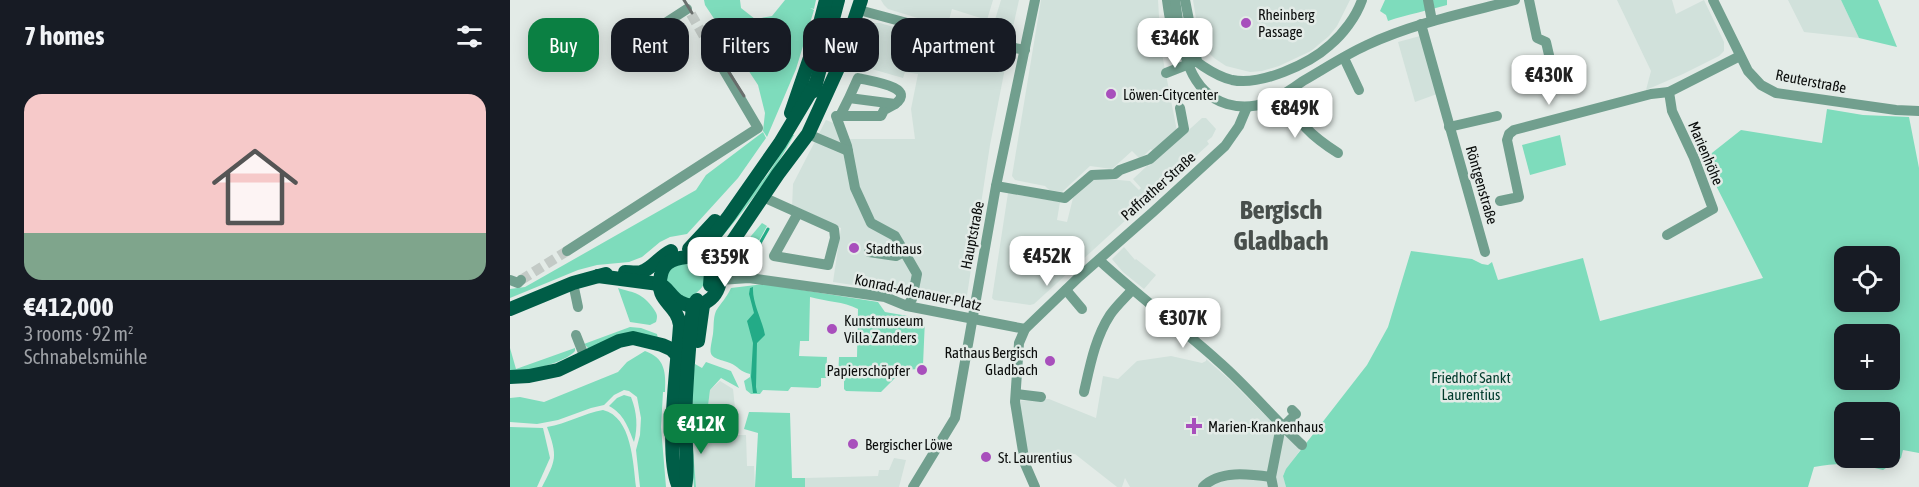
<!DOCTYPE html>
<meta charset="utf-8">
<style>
:root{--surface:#171b24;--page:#20242c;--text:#f1f3f6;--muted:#9ea1a6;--line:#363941;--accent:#0b8043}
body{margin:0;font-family:"Asap Condensed",sans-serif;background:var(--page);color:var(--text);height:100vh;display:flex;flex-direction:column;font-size:22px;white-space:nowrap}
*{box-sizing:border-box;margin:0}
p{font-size:20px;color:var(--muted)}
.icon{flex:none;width:33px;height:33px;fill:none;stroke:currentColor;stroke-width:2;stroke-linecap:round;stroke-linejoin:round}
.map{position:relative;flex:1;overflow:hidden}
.details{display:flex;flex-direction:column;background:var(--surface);width:510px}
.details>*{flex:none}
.top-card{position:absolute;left:18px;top:18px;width:570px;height:54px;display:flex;gap:12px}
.fabs{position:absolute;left:1324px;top:246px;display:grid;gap:12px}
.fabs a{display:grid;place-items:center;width:66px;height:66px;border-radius:12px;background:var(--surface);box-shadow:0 3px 15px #0003;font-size:30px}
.price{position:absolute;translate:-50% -51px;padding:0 14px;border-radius:12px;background:#fff;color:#222;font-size:20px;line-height:39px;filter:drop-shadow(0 2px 3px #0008)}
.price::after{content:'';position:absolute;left:50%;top:36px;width:18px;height:14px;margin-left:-9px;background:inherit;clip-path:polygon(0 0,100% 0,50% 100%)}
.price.on{background:var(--accent);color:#fff}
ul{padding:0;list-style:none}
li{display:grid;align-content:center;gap:12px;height:318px;padding:0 24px}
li+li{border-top:2px solid var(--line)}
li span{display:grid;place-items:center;height:186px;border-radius:18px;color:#555}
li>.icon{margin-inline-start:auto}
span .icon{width:108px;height:108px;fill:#fffc;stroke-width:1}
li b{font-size:26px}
h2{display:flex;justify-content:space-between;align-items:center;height:72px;padding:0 24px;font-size:26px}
.tag{padding:0 21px;border-radius:18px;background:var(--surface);box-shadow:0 3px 15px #0003;font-size:21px;line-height:54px}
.tag.on{background:var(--accent);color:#fff}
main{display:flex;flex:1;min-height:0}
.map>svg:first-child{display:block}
</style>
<main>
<section class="details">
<h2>7 homes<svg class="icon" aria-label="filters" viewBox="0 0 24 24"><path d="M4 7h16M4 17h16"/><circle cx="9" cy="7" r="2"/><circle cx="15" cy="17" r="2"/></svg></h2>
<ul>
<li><span style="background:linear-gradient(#f6c9c9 75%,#7fa58c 0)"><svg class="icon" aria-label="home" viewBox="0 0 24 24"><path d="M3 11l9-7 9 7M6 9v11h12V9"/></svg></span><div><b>€412,000</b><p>3 rooms · 92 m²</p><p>Schnabelsmühle</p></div></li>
</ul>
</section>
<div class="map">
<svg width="1409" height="487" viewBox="0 0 1409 487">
<rect width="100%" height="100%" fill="#e3ebe7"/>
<!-- built -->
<g fill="#d1e1db">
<polygon points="371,0 483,0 477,20 442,9 437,27 378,9 374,5"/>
<polygon points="491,0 509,0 503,27 484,23"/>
<polygon points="531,0 648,0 651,49 667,131 643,152 641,149 630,159 622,151 602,169 580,166 552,192 539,190 535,186 505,180 502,176"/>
<polygon points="683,0 840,0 827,26 819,36 801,51 769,66 752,71 740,72 716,66 704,58 695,49 689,37"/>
<polygon points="1107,0 1162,0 1166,14 1194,0 1214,42 1214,51 1209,56 1173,74 1136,90 1141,71"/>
<polygon points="1278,0 1331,0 1349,38 1294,32"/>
<polygon points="365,23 370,23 495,60 496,63 480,145 456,302 323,282 331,228 282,208 283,184 316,120 326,124 329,139 405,139 401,109 408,74 395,72 393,78 341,63 346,56 354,31 360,25"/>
<polygon points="910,36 927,94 905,102 888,42"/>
<polygon points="692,118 696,118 706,129 702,137 697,141 699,144 524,304 520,305 484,300 482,298 498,193 550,202 547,220 557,222 563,198 586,178 620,181 629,190 631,188 623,179 638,165 639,166"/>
<polygon points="614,247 625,260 626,259 646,275 634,289 613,272 602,259"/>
<polygon points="661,356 692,363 696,361 696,359 720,380 790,450 773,475 776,487 620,487 615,478 612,487 607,487 565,454 518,457 507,401 539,399 586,418 593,376 608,379 627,361"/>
<polygon points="210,381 223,389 228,435 236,435 237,466 244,466 245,487 186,487 181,438 194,438 200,390"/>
<polygon points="384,458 396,460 389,487 295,487 295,478 368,476 369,470 379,470"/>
</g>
<!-- green -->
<g fill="#7edcbc" fill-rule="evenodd">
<polygon points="194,0 230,0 231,8 245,19 262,16 275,0 306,0 304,9 300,8 304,10 286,69 257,137 253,131 255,113 248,85 195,5"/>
<path d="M875,0H937V5C917,11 898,14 878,21L876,15L870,11Z"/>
<polygon points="1331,0 1368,0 1387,47 1349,38"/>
<path d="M1317,109L1353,115L1399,117L1409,168V453L1393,450L1391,458L1373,470C1349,463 1329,462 1304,467L1298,487H776L773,476L776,469L857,365L878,327L901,251L962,259L972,264L978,265L982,262L988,280L1073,258L1090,321L1253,278L1193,160L1231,130L1312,143ZM1335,256H1380V302H1335ZM1335,334H1380V380H1335ZM1335,412H1380V458H1335Z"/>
<polygon points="253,132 256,138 228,178 177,234 160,237 150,242 132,257 119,262 87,265 68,270 0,298 0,289 15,287 186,190 196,175"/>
<path d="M282,135H284C264,172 239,204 212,237L209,234L258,174Z"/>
<polygon points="1050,135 1056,165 1020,175 1012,145"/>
<polygon points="252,223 257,226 237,262 229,257 241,236"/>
<path d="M189,261L195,267C195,283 197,284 184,295C176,301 184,297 174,300L155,279L162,265Z"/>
<path d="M254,284L368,302L375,312L415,319L413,365L409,369L393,370L371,392L336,391L334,389V379L328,378L329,357H347L348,309C333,301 317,302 300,297L299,341H290L289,356L317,357L316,378H311V386L308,388L281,387L278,391L253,390L250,394H241L236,390L234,381L240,377V374C230,372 228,366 220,363C197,356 199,357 203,334C204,327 203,318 206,311C211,303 217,297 221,288Z"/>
<path d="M108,288C125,293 132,293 143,308C147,314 148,315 146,322L140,325L120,322Z"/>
<polygon points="120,327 131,328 147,334 148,339 82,349 78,348 74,344"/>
<path d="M0,348L6,369L65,348V351C55,363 16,372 0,373Z"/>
<path d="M135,351C155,358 156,372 155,392H153L151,427L156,487H130L126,450L130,435L131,418L127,397L119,391L114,390L104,395L94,405L81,408L48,420L27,424L0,422V398L10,397L34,402L108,372L117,362Z"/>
<polygon points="196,362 221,371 229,388 211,378 200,390 194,438 182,438 186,487 184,487 181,457 183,375 185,364 192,368"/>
<path d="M114,395L121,397C127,412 128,427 124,442C118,427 114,414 99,406L107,398Z"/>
<path d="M93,410C122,417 123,463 126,487H32C46,460 48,457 37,427C57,424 74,413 93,410Z"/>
<polygon points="239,412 280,413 282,478 295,478 295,487 245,487 248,433 234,429"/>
<polygon points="0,427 33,428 40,458 27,487 0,487"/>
</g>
<!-- water -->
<path fill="#23ab87" d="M243,287C242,303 252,319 255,335L247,343L246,387L247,393H243L241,377L243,343L237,321L244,313L239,294L240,288Z"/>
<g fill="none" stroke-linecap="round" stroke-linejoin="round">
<!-- stream -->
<polyline stroke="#23ab87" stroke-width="3" points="239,263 258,229"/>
<!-- minor-tunnel -->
<g stroke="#c3cac6" stroke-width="10" stroke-dasharray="10 5" stroke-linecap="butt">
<polyline points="181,14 199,45"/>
<polyline points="11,280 57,251"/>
</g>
<!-- minor -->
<g stroke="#719f8e" stroke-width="10">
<path d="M657,0C659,15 661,31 669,44C679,59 705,76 722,80C751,86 799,64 820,45C833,34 846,17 852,0"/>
<path d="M665,0C671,38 674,91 717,104C731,108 745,107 758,102C770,97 782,89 793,81C814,69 835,55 857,45C904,23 955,13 1005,0"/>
<polyline points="675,0 687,61"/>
<polyline points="918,0 922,21"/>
<polyline points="1019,0 1027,38 1036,42 1042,68"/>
<polyline points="1203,0 1238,71 1251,85 1266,93 1386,110 1409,111"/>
<polyline points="349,10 453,38 515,50"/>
<polyline points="157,22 177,9"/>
<polyline points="911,24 975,252"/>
<polyline points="834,58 849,90"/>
<polyline points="656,73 684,62"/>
<path d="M772,95C791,124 798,134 828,153"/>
<polyline points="385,104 374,110 371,116 326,116 337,146 345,188 361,223 385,236 407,274 402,299 397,306"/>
<path d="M330,116L339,98L385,104C408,87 359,81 348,78L339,98"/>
<polyline points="939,127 987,116"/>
<polyline points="298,134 338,151"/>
<polyline points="486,186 555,198 582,175 605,174 610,170 640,159 674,129 670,108"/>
<polyline points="253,197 324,229 325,238 318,265 264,256 288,213"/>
<polyline points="990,201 1009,197 997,140 999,134 1004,130 1141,94 1159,92"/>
<polyline points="1157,235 1203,209 1184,158 1162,111 1159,92 1230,56"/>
<polyline points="57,251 248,128 199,45"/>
<polyline points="359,252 386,256 394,252"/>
<path d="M589,260C627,295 669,326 708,361C738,387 763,418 792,445"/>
<polyline points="0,280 8,283 11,280"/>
<polyline points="210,280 239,278 375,297 397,306 515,329"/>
<polyline points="63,283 68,307"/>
<polyline points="556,290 572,309"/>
<polyline points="66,335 75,358"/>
<path d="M574,392C580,366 585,338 600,315C606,306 615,298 622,290"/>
<polyline points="506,394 531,397"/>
<polyline points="773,427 786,414 782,410"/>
<polyline points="403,487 445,418 486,186 525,0"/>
<polyline points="525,487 515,464 505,402 509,343 515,329 569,277 643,212 715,146 729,126 737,107"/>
<path d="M693,487C709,470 739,474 761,477"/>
<polyline points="763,487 761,477 771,426"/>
</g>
<!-- major -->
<g stroke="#005d47" stroke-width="14">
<polyline points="304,91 328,0"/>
<polyline points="281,113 304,46 316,0"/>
<polyline points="179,249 205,221"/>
<polyline points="190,254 219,216 270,143 306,83"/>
<polyline points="199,261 201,272 200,285"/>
<path d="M115,272C120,272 126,273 131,272C142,269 150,256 161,251"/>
<path d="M88,276L149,284C158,287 161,298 170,302C188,312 207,300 210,281C211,273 210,265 212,257L268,174L298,134L329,66L351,0"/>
<polyline points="0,309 63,283 96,274"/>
<polyline points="188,341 193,305"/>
<polyline points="0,377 19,376 48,370 109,341 123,338 152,345 161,349 168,356"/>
<path d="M169,487C154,457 168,362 170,325C167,303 144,302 151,275C152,270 154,266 158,263C168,255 180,259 190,254"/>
<path d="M175,487C179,469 175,442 175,422C176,383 179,344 183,306L187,300"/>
</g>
<!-- rail -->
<g stroke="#6a6f6d" stroke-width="3">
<polyline points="174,0 182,13"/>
<polyline points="201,44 234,96"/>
</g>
</g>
<!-- markers -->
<g fill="#a84fbc" stroke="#e3ebe7" stroke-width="2">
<circle cx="736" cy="23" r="6"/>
<circle cx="601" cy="94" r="6"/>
<circle cx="344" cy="248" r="6"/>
<circle cx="322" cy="329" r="6"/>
<circle cx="540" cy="361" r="6"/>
<circle cx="412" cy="370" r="6"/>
<path d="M681 417h6v6h6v6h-6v6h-6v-6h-6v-6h6z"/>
<circle cx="343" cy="444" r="6"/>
<circle cx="476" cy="457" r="6"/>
</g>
<g text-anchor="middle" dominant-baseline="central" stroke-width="5" stroke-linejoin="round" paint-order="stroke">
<!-- poi labels -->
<g font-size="15" fill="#0b0d0c" stroke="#e3ebe7" text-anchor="start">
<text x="748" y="14">Rheinberg<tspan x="748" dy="17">Passage</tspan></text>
<text x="613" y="94">Löwen-Citycenter</text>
<text x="356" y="248">Stadthaus</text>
<text x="334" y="320">Kunstmuseum<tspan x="334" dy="17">Villa Zanders</tspan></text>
<text x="528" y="352" text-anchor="end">Rathaus Bergisch<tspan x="528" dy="17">Gladbach</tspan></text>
<text x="400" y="370" text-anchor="end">Papierschöpfer</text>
<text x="698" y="426">Marien-Krankenhaus</text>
<text x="355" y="444">Bergischer Löwe</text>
<text x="488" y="457">St. Laurentius</text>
</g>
<!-- street labels -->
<g font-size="15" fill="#0b0d0c" stroke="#e3ebe7">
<text transform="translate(1301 81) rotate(11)">Reuterstraße</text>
<text transform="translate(1196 153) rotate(67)">Marienhöhe</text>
<text transform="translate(972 185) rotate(74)">Röntgenstraße</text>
<text transform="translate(648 186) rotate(-42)">Paffrather Straße</text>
<text transform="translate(462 235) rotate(-79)">Hauptstraße</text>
<text transform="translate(408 292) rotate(12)">Konrad-Adenauer-Platz</text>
</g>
<!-- park labels -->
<g font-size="15" fill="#013b2c" stroke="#e3ebe7">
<text x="961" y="377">Friedhof Sankt<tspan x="961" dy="17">Laurentius</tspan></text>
</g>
<!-- town labels -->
<g font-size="27" font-weight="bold" fill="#484f4c" stroke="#e3ebe7">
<text x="771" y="209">Bergisch<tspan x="771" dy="31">Gladbach</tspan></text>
</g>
</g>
</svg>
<div class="fabs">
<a><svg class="icon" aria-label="locate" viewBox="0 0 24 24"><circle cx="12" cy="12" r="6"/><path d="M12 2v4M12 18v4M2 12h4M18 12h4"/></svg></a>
<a>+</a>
<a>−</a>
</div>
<b class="price" style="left:665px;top:69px">€346K</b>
<b class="price" style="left:1039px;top:106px">€430K</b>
<b class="price" style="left:785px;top:139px">€849K</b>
<b class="price" style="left:537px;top:287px">€452K</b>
<b class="price" style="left:215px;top:288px">€359K</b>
<b class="price" style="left:673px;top:349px">€307K</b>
<b class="price on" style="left:191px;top:455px">€412K</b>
<div class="top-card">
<a class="tag on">Buy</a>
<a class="tag">Rent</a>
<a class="tag">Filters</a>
<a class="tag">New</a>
<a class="tag">Apartment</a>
</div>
</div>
</main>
